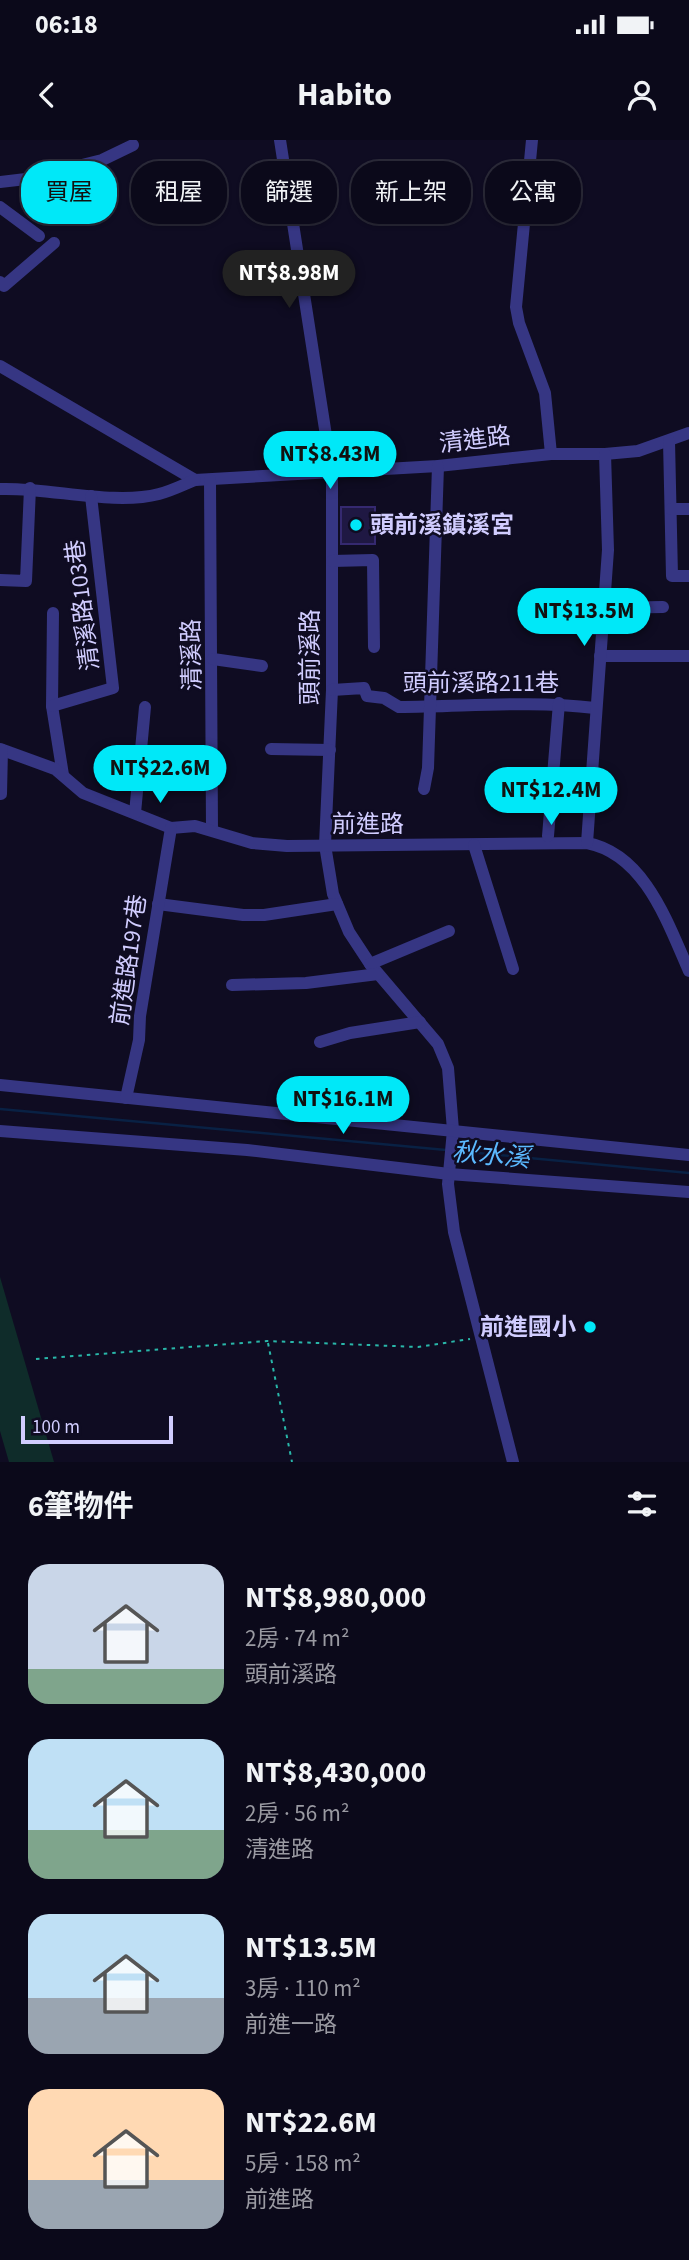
<!DOCTYPE html>
<html lang="zh-TW">
<meta charset="utf-8">
<style>
:root{--surface:#0b091a;--page:#141223;--text:#f1f3f6;--muted:#9a9aa2;--line:#2b2a39;--accent:#00e8f8}
body{margin:0;font-family:"Source Sans 3","Noto Sans TC",sans-serif;background:var(--page);color:var(--text);height:100vh;display:flex;flex-direction:column;font-size:26px;white-space:nowrap}
*{box-sizing:border-box;margin:0}
p{font-size:23px;color:var(--muted)}
.icon{flex:none;width:38px;height:38px;fill:none;stroke:currentColor;stroke-width:2;stroke-linecap:round;stroke-linejoin:round}
.map{position:relative;height:1322px;overflow:hidden}
.drawer{display:flex;flex-direction:column;background:var(--surface);flex:1}
.drawer>*{flex:none}
.guide{position:absolute;left:21px;top:21px;width:648px;height:63px;display:flex;gap:14px}
.scale{position:absolute;left:21px;bottom:18px;width:152px;box-sizing:border-box;padding-left:7px;border:4px solid #d1cdff;border-top:0;font-size:19px;line-height:24px;white-space:nowrap;color:#d1cdff;-webkit-text-stroke:5px #0f0c22;paint-order:stroke}
.price{position:absolute;translate:-50% -60px;padding:0 16px;border-radius:24px;background:var(--accent);color:#111;font-size:23px;line-height:46px;filter:drop-shadow(0 2px 4px #0008)}
.price::after{content:'';position:absolute;left:50%;top:42px;width:21px;height:16px;margin-left:-10px;background:inherit;clip-path:polygon(0 0,100% 0,50% 100%)}
.price.selected{background:#222;color:#fff}
ul{padding:0;list-style:none}
li{display:flex;align-items:center;gap:21px;height:175px;padding:0 28px}
li span{display:grid;place-items:center;flex:none;width:196px;height:140px;border-radius:21px;color:#555}
li>.icon{margin-inline-start:auto}
span .icon{width:84px;height:84px;fill:#fffc;stroke-width:1}
li b{font-size:30px}
h2{display:flex;justify-content:space-between;align-items:center;height:84px;padding:0 28px;font-size:30px}
.chip{padding:0 24px;border-radius:28px;background:var(--surface);box-shadow:0 2px 5px #0004,0 0 0 2px var(--line);font-size:24px;line-height:63px}
.chip.selected{background:var(--accent);color:#111}
.status{display:flex;justify-content:space-between;align-items:center;height:49px;padding:0 35px;background:var(--surface);direction:ltr}
.status svg{height:19px;fill:currentColor}
header{display:flex;justify-content:space-between;align-items:center;height:91px;padding:0 28px;background:var(--surface);font-size:32px;font-weight:700}
.map>svg:first-child{display:block}
</style>
<div class="status"><b>06:18</b><svg viewBox="0 0 49 12"><path d="M0 12V9h3v3zM5 12V6h3v6zM10 12V3h3v9zM15 12V0h3v12zM26 1h20v11H26zM47 4h2v5h-2z"/></svg></div>
<header><svg class="icon" aria-label="back" viewBox="0 0 24 24"><path d="M15 5l-7 7 7 7"/></svg>Habito<svg class="icon" aria-label="person" viewBox="0 0 24 24"><circle cx="12" cy="8" r="4"/><path d="M4 21q1-7 8-7t8 7"/></svg></header>
<div class="map">
<svg width="689" height="1322" viewBox="0 0 689 1322">
<rect width="100%" height="100%" fill="#0f0c22"/>
<!-- green -->
<polygon fill="#0f2c2a" points="0,1137 54,1322 9,1322 0,1291"/>
<g fill="none" stroke-linecap="round" stroke-linejoin="round">
<!-- stream -->
<g stroke="#092144" stroke-width="2.5">
<polyline points="0,969 446,1010"/>
<polyline points="456,1011 689,1033"/>
</g>
</g>
<!-- building -->
<rect fill="#1f1843" stroke="#352970" stroke-width="2" x="341" y="367" width="34" height="37"/>
<g fill="none" stroke-linecap="round" stroke-linejoin="round">
<!-- path -->
<g stroke="#29b7a9" stroke-width="2" stroke-dasharray="3.5 5" stroke-linecap="butt">
<polyline points="268,1203 292,1322"/>
<polyline points="36,1219 267,1201 418,1207 470,1199"/>
</g>
<!-- minor -->
<g stroke="#363683" stroke-width="12">
<polyline points="280,0 332,334 332,550 325,705 333,754 349,792 370,824 438,904 448,928 453,990 448,1044 454,1092 513,1322"/>
<polyline points="532,0 516,167 519,183 545,253 551,314"/>
<polyline points="0,42 26,39 102,20 133,5"/>
<polyline points="0,67 39,96"/>
<polyline points="0,142 4,146 54,103"/>
<polyline points="0,226 195,340 438,326 551,314 605,314 638,311 689,293"/>
<polyline points="669,301 672,436 689,436"/>
<polyline points="210,340 212,689"/>
<path d="M0,349C49,347 113,366 159,354C171,351 183,345 195,340"/>
<polyline points="671,369 689,369"/>
<polyline points="332,421 373,420 374,507"/>
<polyline points="0,440 26,441 30,348"/>
<polyline points="604,468 663,467"/>
<polyline points="53,473 52,566 63,635"/>
<polyline points="534,485 602,489"/>
<polyline points="600,516 689,516"/>
<polyline points="213,519 262,526"/>
<path d="M332,550L364,548L367,556L384,558L399,567C465,567 529,560 595,568"/>
<polyline points="52,566 113,548 91,356"/>
<path d="M0,609L55,629L83,653L171,688L195,686L252,703L287,706L587,703C645,714 668,784 689,831"/>
<polyline points="271,609 330,610"/>
<polyline points="424,649 428,628 438,326"/>
<polyline points="1,654 2,610"/>
<polyline points="135,673 145,567"/>
<polyline points="548,696 559,563"/>
<polyline points="587,703 608,410 605,314"/>
<polyline points="474,705 513,829"/>
<polyline points="158,764 243,775 264,775 337,764"/>
<polyline points="370,824 449,791"/>
<polyline points="232,845 306,843 378,834"/>
<polyline points="320,902 350,893 420,882"/>
<polyline points="0,945 689,1015"/>
<polyline points="126,958 139,900 140,876 171,688"/>
<polyline points="0,991 247,1010 449,1034 689,1052"/>
</g>
</g>
<!-- markers -->
<g fill="#00e8f8" stroke="#0f0c22" stroke-width="2.5">
<circle cx="356" cy="385" r="7"/>
<circle cx="590" cy="1187" r="7"/>
</g>
<g text-anchor="middle" dominant-baseline="central" stroke-width="5" stroke-linejoin="round" paint-order="stroke">
<!-- street labels -->
<g font-size="24" fill="#d1cdff" stroke="#0f0c22">
<text transform="translate(475 300) rotate(-7)">清進路</text>
<text transform="translate(83 465) rotate(-97)">清溪路103巷</text>
<text transform="translate(192 515) rotate(-91)">清溪路</text>
<text transform="translate(310 517) rotate(-90)">頭前溪路</text>
<text x="481" y="543">頭前溪路211巷</text>
<text x="368" y="684">前進路</text>
<text transform="translate(129 820) rotate(-82)">前進路197巷</text>
</g>
<!-- poi labels -->
<g font-size="24" font-weight="bold" fill="#d1cdff" stroke="#0f0c22" text-anchor="start">
<text x="370" y="385">頭前溪鎮溪宮</text>
<text x="576" y="1187" text-anchor="end">前進國小</text>
</g>
<!-- water labels -->
<g font-size="26" font-style="italic" fill="#5bb9ff" stroke="#0f0c22">
<text transform="translate(491 1015) rotate(5)">秋水溪</text>
</g>
</g>
</svg>
<div class="scale">100 m</div>
<b class="price selected" style="left:289px;top:170px">NT$8.98M</b>
<b class="price" style="left:330px;top:351px">NT$8.43M</b>
<b class="price" style="left:584px;top:508px">NT$13.5M</b>
<b class="price" style="left:160px;top:665px">NT$22.6M</b>
<b class="price" style="left:551px;top:687px">NT$12.4M</b>
<b class="price" style="left:343px;top:996px">NT$16.1M</b>
<div class="guide">
<a class="chip selected">買屋</a>
<a class="chip">租屋</a>
<a class="chip">篩選</a>
<a class="chip">新上架</a>
<a class="chip">公寓</a>
</div>
</div>
<section class="drawer">
<h2>6筆物件<svg class="icon" aria-label="filters" viewBox="0 0 24 24"><path d="M4 7h16M4 17h16"/><circle cx="9" cy="7" r="2"/><circle cx="15" cy="17" r="2"/></svg></h2>
<ul>
<li><span style="background:linear-gradient(#c9d6e8 75%,#7fa58c 0)"><svg class="icon" aria-label="home" viewBox="0 0 24 24"><path d="M3 11l9-7 9 7M6 9v11h12V9"/></svg></span><div><b>NT$8,980,000</b><p>2房 · 74 m²</p><p>頭前溪路</p></div></li>
<li><span style="background:linear-gradient(#bfe0f5 65%,#7fa58c 0)"><svg class="icon" aria-label="home" viewBox="0 0 24 24"><path d="M3 11l9-7 9 7M6 9v11h12V9"/></svg></span><div><b>NT$8,430,000</b><p>2房 · 56 m²</p><p>清進路</p></div></li>
<li><span style="background:linear-gradient(#bfe0f5 60%,#9aa5b1 0)"><svg class="icon" aria-label="home" viewBox="0 0 24 24"><path d="M3 11l9-7 9 7M6 9v11h12V9"/></svg></span><div><b>NT$13.5M</b><p>3房 · 110 m²</p><p>前進一路</p></div></li>
<li><span style="background:linear-gradient(#ffd9b3 65%,#9aa5b1 0)"><svg class="icon" aria-label="home" viewBox="0 0 24 24"><path d="M3 11l9-7 9 7M6 9v11h12V9"/></svg></span><div><b>NT$22.6M</b><p>5房 · 158 m²</p><p>前進路</p></div></li>
</ul>
</section>
